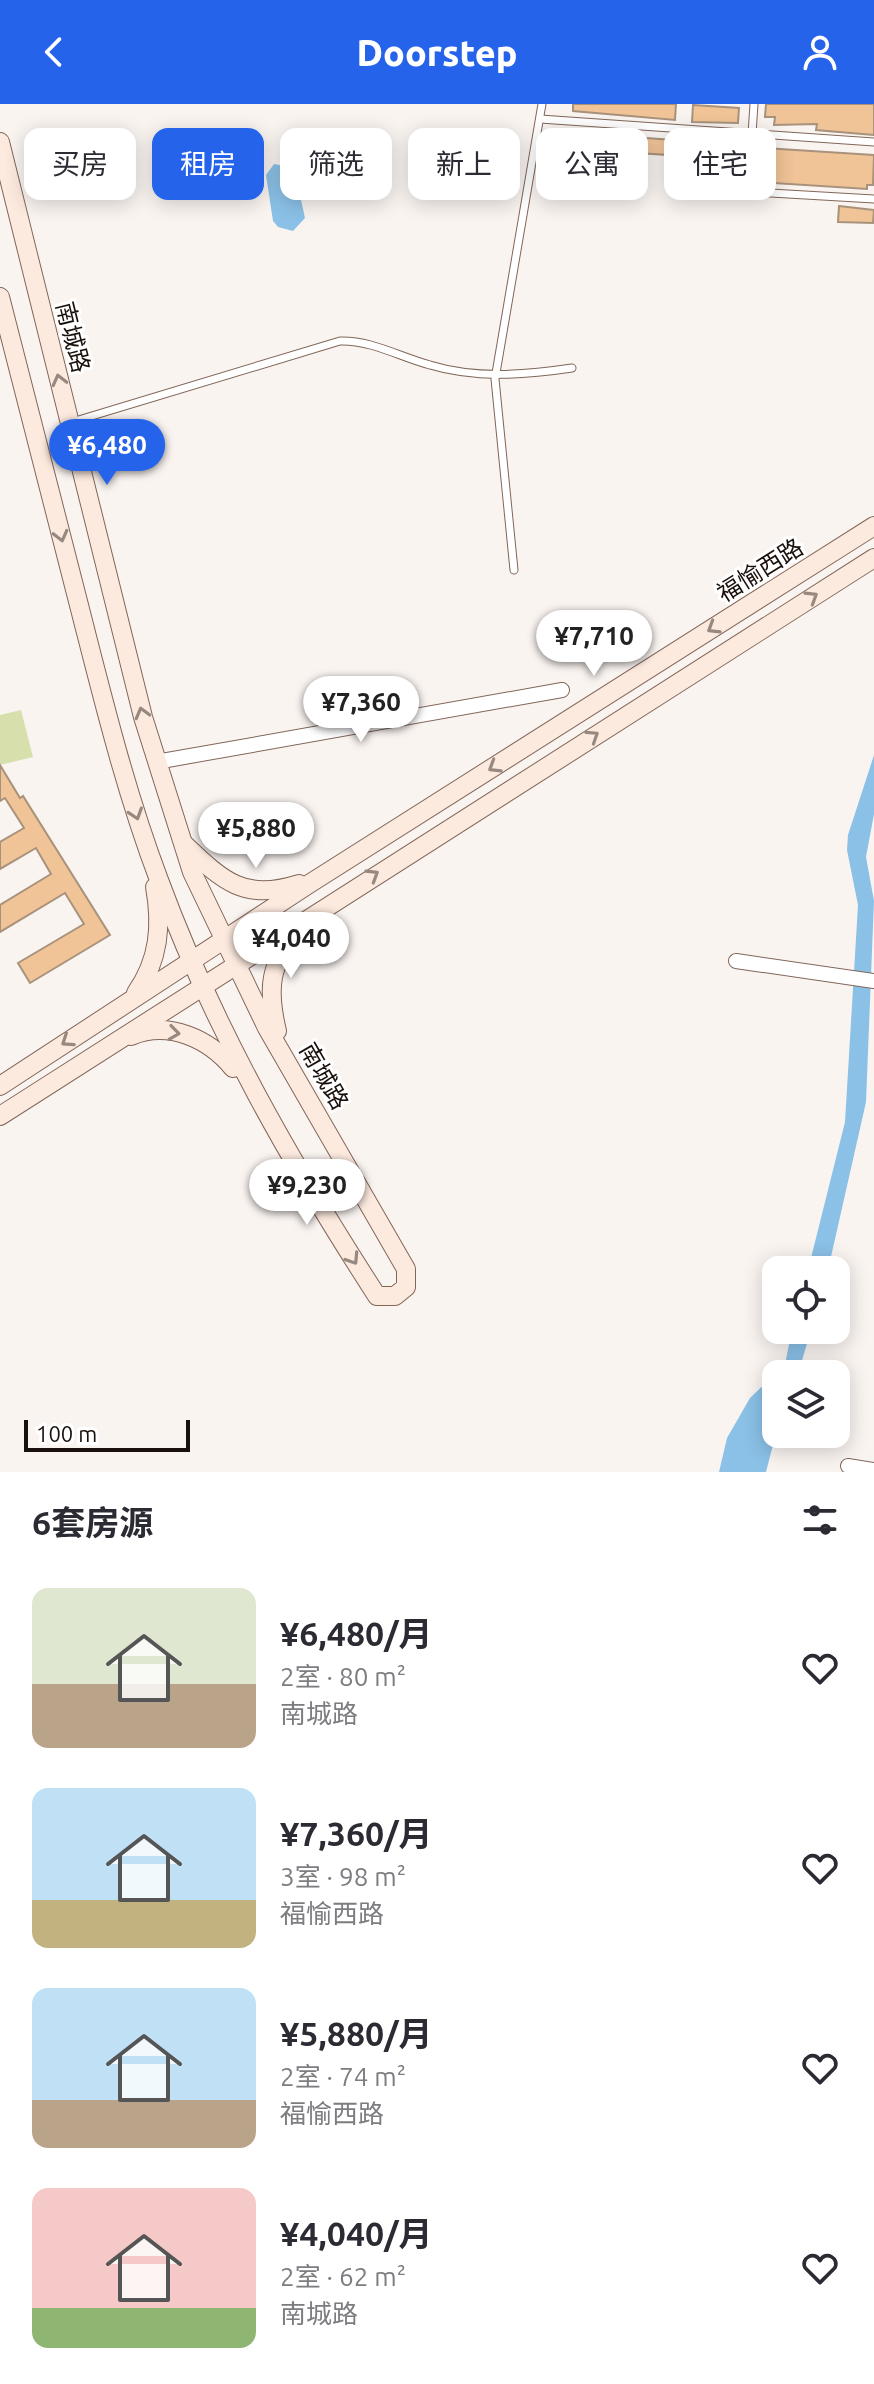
<!DOCTYPE html>
<html lang="zh">
<meta charset="utf-8">
<style>
:root{--surface:#fff;--page:#f2f2f3;--text:#2b2b33;--muted:#7c7c81;--accent:#2563eb}
body{margin:0;font-family:Ubuntu,"Noto Sans SC",sans-serif;background:var(--page);color:var(--text);height:100vh;display:flex;flex-direction:column;font-size:30px;white-space:nowrap}
*{box-sizing:border-box;margin:0}
p{font-size:26px;color:var(--muted)}
.icon{flex:none;width:44px;height:44px;fill:none;stroke:currentColor;stroke-width:2;stroke-linecap:round;stroke-linejoin:round}
.map{position:relative;height:1368px;overflow:hidden}
.side{display:flex;flex-direction:column;background:var(--surface);flex:1}
.side>*{flex:none}
.hud{position:absolute;left:24px;top:24px;width:826px;height:72px;display:flex;gap:16px}
.tools{position:absolute;left:762px;top:1152px;display:grid;gap:16px}
.tools a{display:grid;place-items:center;width:88px;height:88px;border-radius:16px;background:var(--surface);box-shadow:0 4px 20px #0003;font-size:40px}
.scale{position:absolute;left:24px;bottom:20px;width:166px;box-sizing:border-box;padding-left:8px;border:4px solid #1a100b;border-top:0;font-size:22px;line-height:28px;white-space:nowrap;color:#1a100b;-webkit-text-stroke:6px #fff;paint-order:stroke}
.price{position:absolute;translate:-50% -68px;padding:0 18px;border-radius:28px;background:#fff;color:#222;font-size:26px;line-height:52px;filter:drop-shadow(0 2px 4px #0008)}
.price::after{content:'';position:absolute;left:50%;top:48px;width:24px;height:18px;margin-left:-12px;background:inherit;clip-path:polygon(0 0,100% 0,50% 100%)}
.price.active{background:var(--accent);color:#fff}
ul{padding:0;list-style:none}
li{display:flex;align-items:center;gap:24px;height:200px;padding:0 32px}
li span{display:grid;place-items:center;flex:none;width:224px;height:160px;border-radius:16px;color:#555}
li>.icon{margin-inline-start:auto}
span .icon{width:96px;height:96px;fill:#fffc;stroke-width:1}
li b{font-size:34px}
h2{display:flex;justify-content:space-between;align-items:center;height:96px;padding:0 32px;font-size:34px}
.pill{padding:0 28px;border-radius:16px;background:var(--surface);box-shadow:0 4px 20px #0003;font-size:28px;line-height:72px}
.pill.active{background:var(--accent);color:#fff}
header{display:flex;justify-content:space-between;align-items:center;height:104px;padding:0 32px;background:var(--accent);color:#fff;font-size:36px;font-weight:800}
.map>svg:first-child{display:block}
</style>
<header><svg class="icon" aria-label="back" viewBox="0 0 24 24"><path d="M15 5l-7 7 7 7"/></svg>Doorstep<svg class="icon" aria-label="person" viewBox="0 0 24 24"><circle cx="12" cy="8" r="4"/><path d="M4 21q1-7 8-7t8 7"/></svg></header>
<div class="map">
<svg width="874" height="1368" viewBox="0 0 874 1368">
<rect width="100%" height="100%" fill="#faf4f1"/>
<!-- green -->
<polygon fill="#d7e0ac" points="21,606 33,653 0,661 0,611"/>
<!-- water -->
<g fill="#8bc1e7">
<polygon points="274,60 294,64 305,114 293,127 278,123 273,117 266,71"/>
<polygon points="874,651 874,710 866,753 874,797 866,998 828,1166 808,1166 845,1018 858,801 847,746 848,731"/>
<polygon points="792,1226 811,1226 798,1270 776,1270 776,1329 766,1368 719,1368 727,1334 750,1294 785,1260"/>
</g>
<!-- building -->
<g fill="#f1c497" stroke="#a8927c" stroke-width="2">
<polygon points="573,0 676,0 675,16 573,7"/>
<polygon points="766,0 874,0 874,31 816,26 817,20 774,21 775,13 765,13"/>
<polygon points="693,1 739,4 738,19 692,18"/>
<polygon points="590,30 743,41 737,77 683,73 684,52 589,46"/>
<polygon points="764,44 874,51 873,81 867,81 867,85 759,78"/>
<polygon points="839,102 874,106 873,119 838,118"/>
<polygon points="0,661 20,694 23,692 110,831 30,879 18,859 84,820 65,789 0,828 0,801 51,770 36,744 0,765 0,738 24,724 5,694 0,697"/>
</g>
<g fill="none" stroke-linecap="round" stroke-linejoin="round">
<defs>
<g id="lane">
<polyline points="754,0 749,75 753,88 874,95"/>
<polyline points="540,15 874,38"/>
<path d="M72,318L340,237C371,236 400,253 430,261C476,275 525,271 572,264"/>
<polyline points="514,466 495,275 542,0"/>
</g>
<g id="street">
<polyline points="156,658 562,586"/>
<polyline points="736,857 874,877"/>
<polyline points="848,1362 874,1366"/>
</g>
<g id="secondary">
<path d="M0,38L143,613L192,768L267,924L406,1165V1183L395,1192H377C291,1059 214,925 159,776C126,689 104,599 81,509C54,404 27,299 0,193"/>
<path d="M185,741C224,778 244,797 299,780"/>
<path d="M136,889C159,856 162,822 155,783"/>
<path d="M277,927C267,885 269,859 299,827"/>
<path d="M131,932C169,916 209,935 233,964"/>
<polyline points="0,982 309,780 874,422"/>
<polyline points="0,1012 874,454"/>
</g>
</defs>
<!-- lane casing -->
<use href="#lane" stroke="#816658" stroke-width="9"/>
<!-- street casing -->
<use href="#street" stroke="#816658" stroke-width="16"/>
<!-- secondary casing -->
<use href="#secondary" stroke="#816658" stroke-width="20"/>
<!-- lane -->
<use href="#lane" stroke="#fff" stroke-width="7"/>
<!-- street -->
<use href="#street" stroke="#fff" stroke-width="14"/>
<!-- secondary -->
<use href="#secondary" stroke="#fdeadf" stroke-width="18"/>
</g>
<!-- one-way arrows -->
<defs><path id="oneway-chevron" d="M-2-3.5L2.5 0L-2 3.5" fill="none" stroke-width="1.6" stroke-linecap="round" stroke-linejoin="round" transform="scale(2)"/></defs>
<g stroke="#978880">
<use href="#oneway-chevron" transform="translate(59 276) rotate(-104)"/>
<use href="#oneway-chevron" transform="translate(61 432) rotate(76)"/>
<use href="#oneway-chevron" transform="translate(812 493) rotate(-32)"/>
<use href="#oneway-chevron" transform="translate(713 524) rotate(148)"/>
<use href="#oneway-chevron" transform="translate(142 609) rotate(-105)"/>
<use href="#oneway-chevron" transform="translate(593 632) rotate(-33)"/>
<use href="#oneway-chevron" transform="translate(494 663) rotate(148)"/>
<use href="#oneway-chevron" transform="translate(136 710) rotate(72)"/>
<use href="#oneway-chevron" transform="translate(373 771) rotate(-32)"/>
<use href="#oneway-chevron" transform="translate(174 929) rotate(8)"/>
<use href="#oneway-chevron" transform="translate(67 937) rotate(146)"/>
<use href="#oneway-chevron" transform="translate(353 1155) rotate(57)"/>
</g>
<g text-anchor="middle" dominant-baseline="central" stroke-width="6" stroke-linejoin="round" paint-order="stroke">
<!-- street labels -->
<g font-size="24" fill="#1a100b" stroke="#fff">
<text transform="translate(73 233) rotate(76)">南城路</text>
<text transform="translate(760 466) rotate(-32)">福愉西路</text>
<text transform="translate(324 972) rotate(60)">南城路</text>
</g>
</g>
</svg>
<div class="tools">
<a><svg class="icon" aria-label="locate" viewBox="0 0 24 24"><circle cx="12" cy="12" r="6"/><path d="M12 2v4M12 18v4M2 12h4M18 12h4"/></svg></a>
<a><svg class="icon" aria-label="layers" viewBox="0 0 24 24"><path d="M12 4l9 5-9 5-9-5zM3 14l9 5 9-5"/></svg></a>
</div>
<div class="scale">100 m</div>
<b class="price active" style="left:107px;top:383px">¥6,480</b>
<b class="price" style="left:594px;top:574px">¥7,710</b>
<b class="price" style="left:361px;top:640px">¥7,360</b>
<b class="price" style="left:256px;top:766px">¥5,880</b>
<b class="price" style="left:291px;top:876px">¥4,040</b>
<b class="price" style="left:307px;top:1123px">¥9,230</b>
<div class="hud">
<a class="pill">买房</a>
<a class="pill active">租房</a>
<a class="pill">筛选</a>
<a class="pill">新上</a>
<a class="pill">公寓</a>
<a class="pill">住宅</a>
</div>
</div>
<section class="side">
<h2>6套房源<svg class="icon" aria-label="filters" viewBox="0 0 24 24"><path d="M4 7h16M4 17h16"/><circle cx="9" cy="7" r="2"/><circle cx="15" cy="17" r="2"/></svg></h2>
<ul>
<li><span style="background:linear-gradient(#dfe7d0 60%,#b9a48a 0)"><svg class="icon" aria-label="home" viewBox="0 0 24 24"><path d="M3 11l9-7 9 7M6 9v11h12V9"/></svg></span><div><b>¥6,480/月</b><p>2室 · 80 m²</p><p>南城路</p></div><svg class="icon" aria-label="heart" viewBox="0 0 24 24"><path d="M12 20l-8-8c-3-5 5-10 8-4 3-6 11-1 8 4z"/></svg></li>
<li><span style="background:linear-gradient(#bfe0f5 70%,#c2b280 0)"><svg class="icon" aria-label="home" viewBox="0 0 24 24"><path d="M3 11l9-7 9 7M6 9v11h12V9"/></svg></span><div><b>¥7,360/月</b><p>3室 · 98 m²</p><p>福愉西路</p></div><svg class="icon" aria-label="heart" viewBox="0 0 24 24"><path d="M12 20l-8-8c-3-5 5-10 8-4 3-6 11-1 8 4z"/></svg></li>
<li><span style="background:linear-gradient(#bfe0f5 70%,#b9a48a 0)"><svg class="icon" aria-label="home" viewBox="0 0 24 24"><path d="M3 11l9-7 9 7M6 9v11h12V9"/></svg></span><div><b>¥5,880/月</b><p>2室 · 74 m²</p><p>福愉西路</p></div><svg class="icon" aria-label="heart" viewBox="0 0 24 24"><path d="M12 20l-8-8c-3-5 5-10 8-4 3-6 11-1 8 4z"/></svg></li>
<li><span style="background:linear-gradient(#f6c9c9 75%,#8fb573 0)"><svg class="icon" aria-label="home" viewBox="0 0 24 24"><path d="M3 11l9-7 9 7M6 9v11h12V9"/></svg></span><div><b>¥4,040/月</b><p>2室 · 62 m²</p><p>南城路</p></div><svg class="icon" aria-label="heart" viewBox="0 0 24 24"><path d="M12 20l-8-8c-3-5 5-10 8-4 3-6 11-1 8 4z"/></svg></li>
</ul>
</section>
